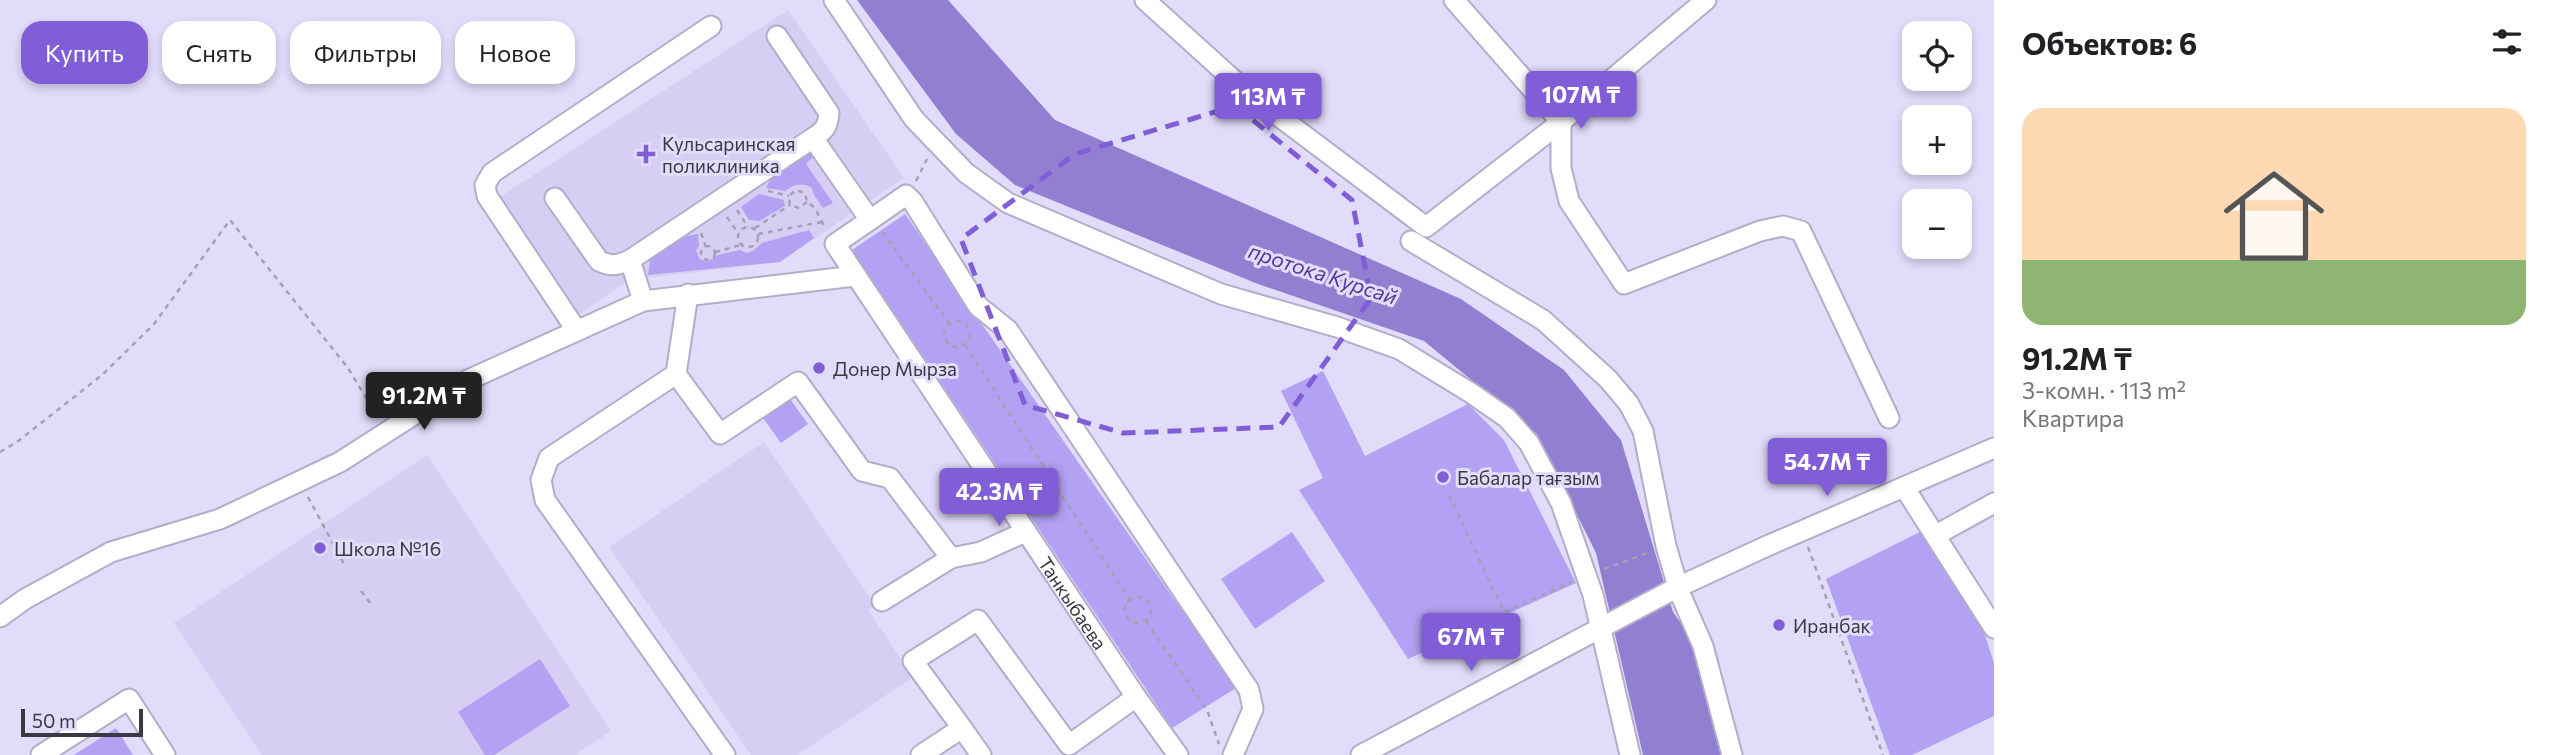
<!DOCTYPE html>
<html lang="ru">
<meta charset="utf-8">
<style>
:root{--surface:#fff;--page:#f6f6f6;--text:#202124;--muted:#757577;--line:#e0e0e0;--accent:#815dd7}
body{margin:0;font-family:Commissioner,sans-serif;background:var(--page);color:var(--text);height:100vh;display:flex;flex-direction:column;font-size:26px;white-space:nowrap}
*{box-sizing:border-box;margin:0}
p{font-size:23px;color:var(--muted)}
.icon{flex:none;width:38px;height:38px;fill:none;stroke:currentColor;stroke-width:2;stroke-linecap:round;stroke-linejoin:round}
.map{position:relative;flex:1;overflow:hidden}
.drawer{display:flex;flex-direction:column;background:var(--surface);width:560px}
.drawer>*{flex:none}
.guide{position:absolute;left:21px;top:21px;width:665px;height:63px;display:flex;gap:14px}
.buttons{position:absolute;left:1902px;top:21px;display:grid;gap:14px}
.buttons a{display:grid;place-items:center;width:70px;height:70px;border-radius:14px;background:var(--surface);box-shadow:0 4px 10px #0003;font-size:35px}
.scale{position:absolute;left:21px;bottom:18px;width:122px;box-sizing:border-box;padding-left:7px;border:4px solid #3a3843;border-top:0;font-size:19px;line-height:24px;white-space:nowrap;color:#3a3843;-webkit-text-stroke:5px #e1dcf9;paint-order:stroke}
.price{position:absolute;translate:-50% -60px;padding:0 16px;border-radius:7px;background:var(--accent);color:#fff;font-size:23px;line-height:46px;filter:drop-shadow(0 2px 4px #0008)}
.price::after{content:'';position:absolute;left:50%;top:42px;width:21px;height:16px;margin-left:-10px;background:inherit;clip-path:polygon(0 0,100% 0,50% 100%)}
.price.active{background:#222;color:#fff}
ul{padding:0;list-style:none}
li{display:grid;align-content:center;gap:14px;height:371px;padding:0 28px}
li+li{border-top:2px solid var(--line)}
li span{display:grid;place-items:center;height:217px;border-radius:21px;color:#555}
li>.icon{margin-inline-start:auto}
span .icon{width:126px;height:126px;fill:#fffc;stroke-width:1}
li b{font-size:30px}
h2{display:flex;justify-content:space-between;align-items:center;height:84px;padding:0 28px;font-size:30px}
.pill{padding:0 24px;border-radius:21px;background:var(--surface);box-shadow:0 4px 10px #0003;font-size:24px;line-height:63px}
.pill.active{background:var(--accent);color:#fff}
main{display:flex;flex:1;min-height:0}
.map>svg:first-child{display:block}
</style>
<main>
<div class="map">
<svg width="1994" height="755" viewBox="0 0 1994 755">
<rect width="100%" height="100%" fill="#e1dcf9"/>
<!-- built -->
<g fill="#d6cff3">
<polygon points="788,10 904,178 780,262 629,280 579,314 500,197"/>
<polygon points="764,442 875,605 868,610 913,677 797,755 751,755 609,547"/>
<polygon points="427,455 611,731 575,755 262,755 174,623"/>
</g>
<!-- green -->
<g fill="#b3a1f3">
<path d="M808,149L813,150L815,155L806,164L833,203L823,208L814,195L812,188C802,182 794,184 785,191L766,188L774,172Z"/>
<polygon points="759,194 784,200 785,206 759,221 749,220 741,207"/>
<polygon points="905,214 1236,688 1172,728 852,250"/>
<polygon points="809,230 814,238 780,262 648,275 651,255 677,238 698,234 699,246 696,251 700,259 707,262 718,255 740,250 747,253 753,251 762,243"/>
<polygon points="1323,371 1365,456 1468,404 1504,440 1576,583 1408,659 1299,490 1323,478 1281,391"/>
<polygon points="790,399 808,424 781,443 763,418"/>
<polygon points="1292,532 1325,581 1255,629 1221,579"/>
<polygon points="1920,532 1979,617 1994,663 1994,716 1912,755 1890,755 1826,579"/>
<polygon points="540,659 570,706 494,755 485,755 458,712"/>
<polygon points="116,728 133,755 74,755"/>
</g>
<!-- water -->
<polygon fill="#927fd2" points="857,0 948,0 1055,120 1461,299 1564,370 1621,440 1673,612 1697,646 1726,755 1643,755 1596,553 1537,434 1424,341 1258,284 1015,185 956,134"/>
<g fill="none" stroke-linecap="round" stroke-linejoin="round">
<defs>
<g id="minor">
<polyline points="834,0 914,119 966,173 1008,203 1221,294 1337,327 1399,349 1471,393 1507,418 1529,443 1561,503 1593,595 1630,755"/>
<polyline points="1145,0 1248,93 1426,227 1561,122 1706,0"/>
<polyline points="1454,0 1561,122 1561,168 1569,201 1624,284 1760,231 1783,226 1801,231 1889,418"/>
<path d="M777,36L829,113C828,127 824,131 813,138"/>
<path d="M555,198L599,261C612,267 618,265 630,260"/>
<polyline points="870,220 906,195 913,202 978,306 1008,330 1249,690 1253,709 1233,755"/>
<polyline points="1411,241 1543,320 1608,379 1629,404 1643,431 1666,546 1678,587"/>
<path id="s1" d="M643,301L630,260L813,138L870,220L835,244L1136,697L1178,755"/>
<polyline points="577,331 487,196 485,185 492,173 711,26"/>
<polyline points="676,374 688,294"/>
<polyline points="1904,487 1994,628"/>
<polyline points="1936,535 1994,503"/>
<polyline points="1682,598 1703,646 1732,755"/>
<polyline points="882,601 951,558"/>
<polyline points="0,617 25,599 111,552 220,519 340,462 468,380 643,301 855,276"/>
<polyline points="962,728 981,755"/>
<polyline points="41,755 129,699 165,755"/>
<polyline points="725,755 545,500 541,480 549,458 676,374 720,434 798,382 862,471 890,478 951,558 981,552 1025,532"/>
<polyline points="921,755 962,728 913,661 978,620 1069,745 1136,697"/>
<polyline points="1361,755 1678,587 1767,546 1994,448"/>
</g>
</defs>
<!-- minor casing -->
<use href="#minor" stroke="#b2adc9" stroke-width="23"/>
<!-- path -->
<g stroke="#a4a0b6" stroke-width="2.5" stroke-dasharray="5 5" stroke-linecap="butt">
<polyline points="916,181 927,159"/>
<polyline points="768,191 789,196"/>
<polyline points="807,202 799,208 790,205 789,196 796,190 805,193 807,202 815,208 825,228"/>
<polyline points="737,210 748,227"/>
<polyline points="727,217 738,233"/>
<circle cx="748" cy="237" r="10"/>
<polyline points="755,228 790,205"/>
<polyline points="882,232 949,323"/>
<polyline points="701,233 706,247"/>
<polyline points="758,234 822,222"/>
<circle cx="708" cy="253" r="7"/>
<polyline points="715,252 741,245"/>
<circle cx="957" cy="334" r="13"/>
<polyline points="965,345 1130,600"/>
<polyline points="0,452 17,442 102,375 154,324 230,220 348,368 377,416"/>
<polyline points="1449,495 1504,612 1572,582"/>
<polyline points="308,497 344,564"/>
<polyline points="1808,547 1883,755"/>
<polyline points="1604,569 1650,552"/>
<polyline points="361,591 371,604"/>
<circle cx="1138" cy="610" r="13"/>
<polyline points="1146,621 1207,710 1219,744"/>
</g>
<!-- minor -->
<use href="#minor" stroke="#fff" stroke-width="19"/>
</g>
<!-- marked area -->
<path fill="none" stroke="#815dd7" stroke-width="5" stroke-dasharray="14 9" stroke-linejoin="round" d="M1235,106L1352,200L1371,298L1279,427L1123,433L1025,405L961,239L1075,154Z"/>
<!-- markers -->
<g fill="#815dd7" stroke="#e1dcf9" stroke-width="2.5">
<path d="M642.5 143.5h7v7h7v7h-7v7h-7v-7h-7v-7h7z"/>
<circle cx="819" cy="368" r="7"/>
<circle cx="1443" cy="477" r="7"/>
<circle cx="320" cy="548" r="7"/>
<circle cx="1779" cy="625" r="7"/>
</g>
<g text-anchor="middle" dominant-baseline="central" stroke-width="6" stroke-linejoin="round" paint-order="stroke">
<!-- poi labels -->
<g font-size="19" fill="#3a3843" stroke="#e1dcf9" text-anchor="start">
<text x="662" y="143">Кульсаринская<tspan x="662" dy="22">поликлиника</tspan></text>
<text x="833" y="368">Донер Мырза</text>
<text x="1457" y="477">Бабалар тағзым</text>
<text x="334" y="548">Школа №16</text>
<text x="1793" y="625">Иранбак</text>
</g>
<!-- street labels -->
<g font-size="19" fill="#3a3843" stroke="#e1dcf9">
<text stroke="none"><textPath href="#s1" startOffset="836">Танкыбаева</textPath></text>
</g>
<!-- water labels -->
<g font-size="21" font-style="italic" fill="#563799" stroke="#e1dcf9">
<text transform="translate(1323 273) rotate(18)">протока Курсай</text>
</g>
</g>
</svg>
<div class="buttons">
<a><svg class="icon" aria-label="locate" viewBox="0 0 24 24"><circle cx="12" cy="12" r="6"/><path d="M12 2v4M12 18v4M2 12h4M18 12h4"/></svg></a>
<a>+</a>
<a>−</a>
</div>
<div class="scale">50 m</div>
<b class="price" style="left:1581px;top:131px">107M ₸</b>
<b class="price" style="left:1268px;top:133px">113M ₸</b>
<b class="price active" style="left:424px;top:432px">91.2M ₸</b>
<b class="price" style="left:1827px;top:498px">54.7M ₸</b>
<b class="price" style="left:999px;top:528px">42.3M ₸</b>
<b class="price" style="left:1471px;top:673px">67M ₸</b>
<div class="guide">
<a class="pill active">Купить</a>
<a class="pill">Снять</a>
<a class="pill">Фильтры</a>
<a class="pill">Новое</a>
</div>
</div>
<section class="drawer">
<h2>Объектов: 6<svg class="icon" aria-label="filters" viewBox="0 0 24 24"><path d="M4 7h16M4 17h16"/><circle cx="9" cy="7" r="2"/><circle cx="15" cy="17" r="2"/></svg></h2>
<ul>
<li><span style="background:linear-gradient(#ffd9b3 70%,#8fb573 0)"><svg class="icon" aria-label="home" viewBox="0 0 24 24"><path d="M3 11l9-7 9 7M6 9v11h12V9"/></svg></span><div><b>91.2M ₸</b><p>3-комн. · 113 m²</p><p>Квартира</p></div></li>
</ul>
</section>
</main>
